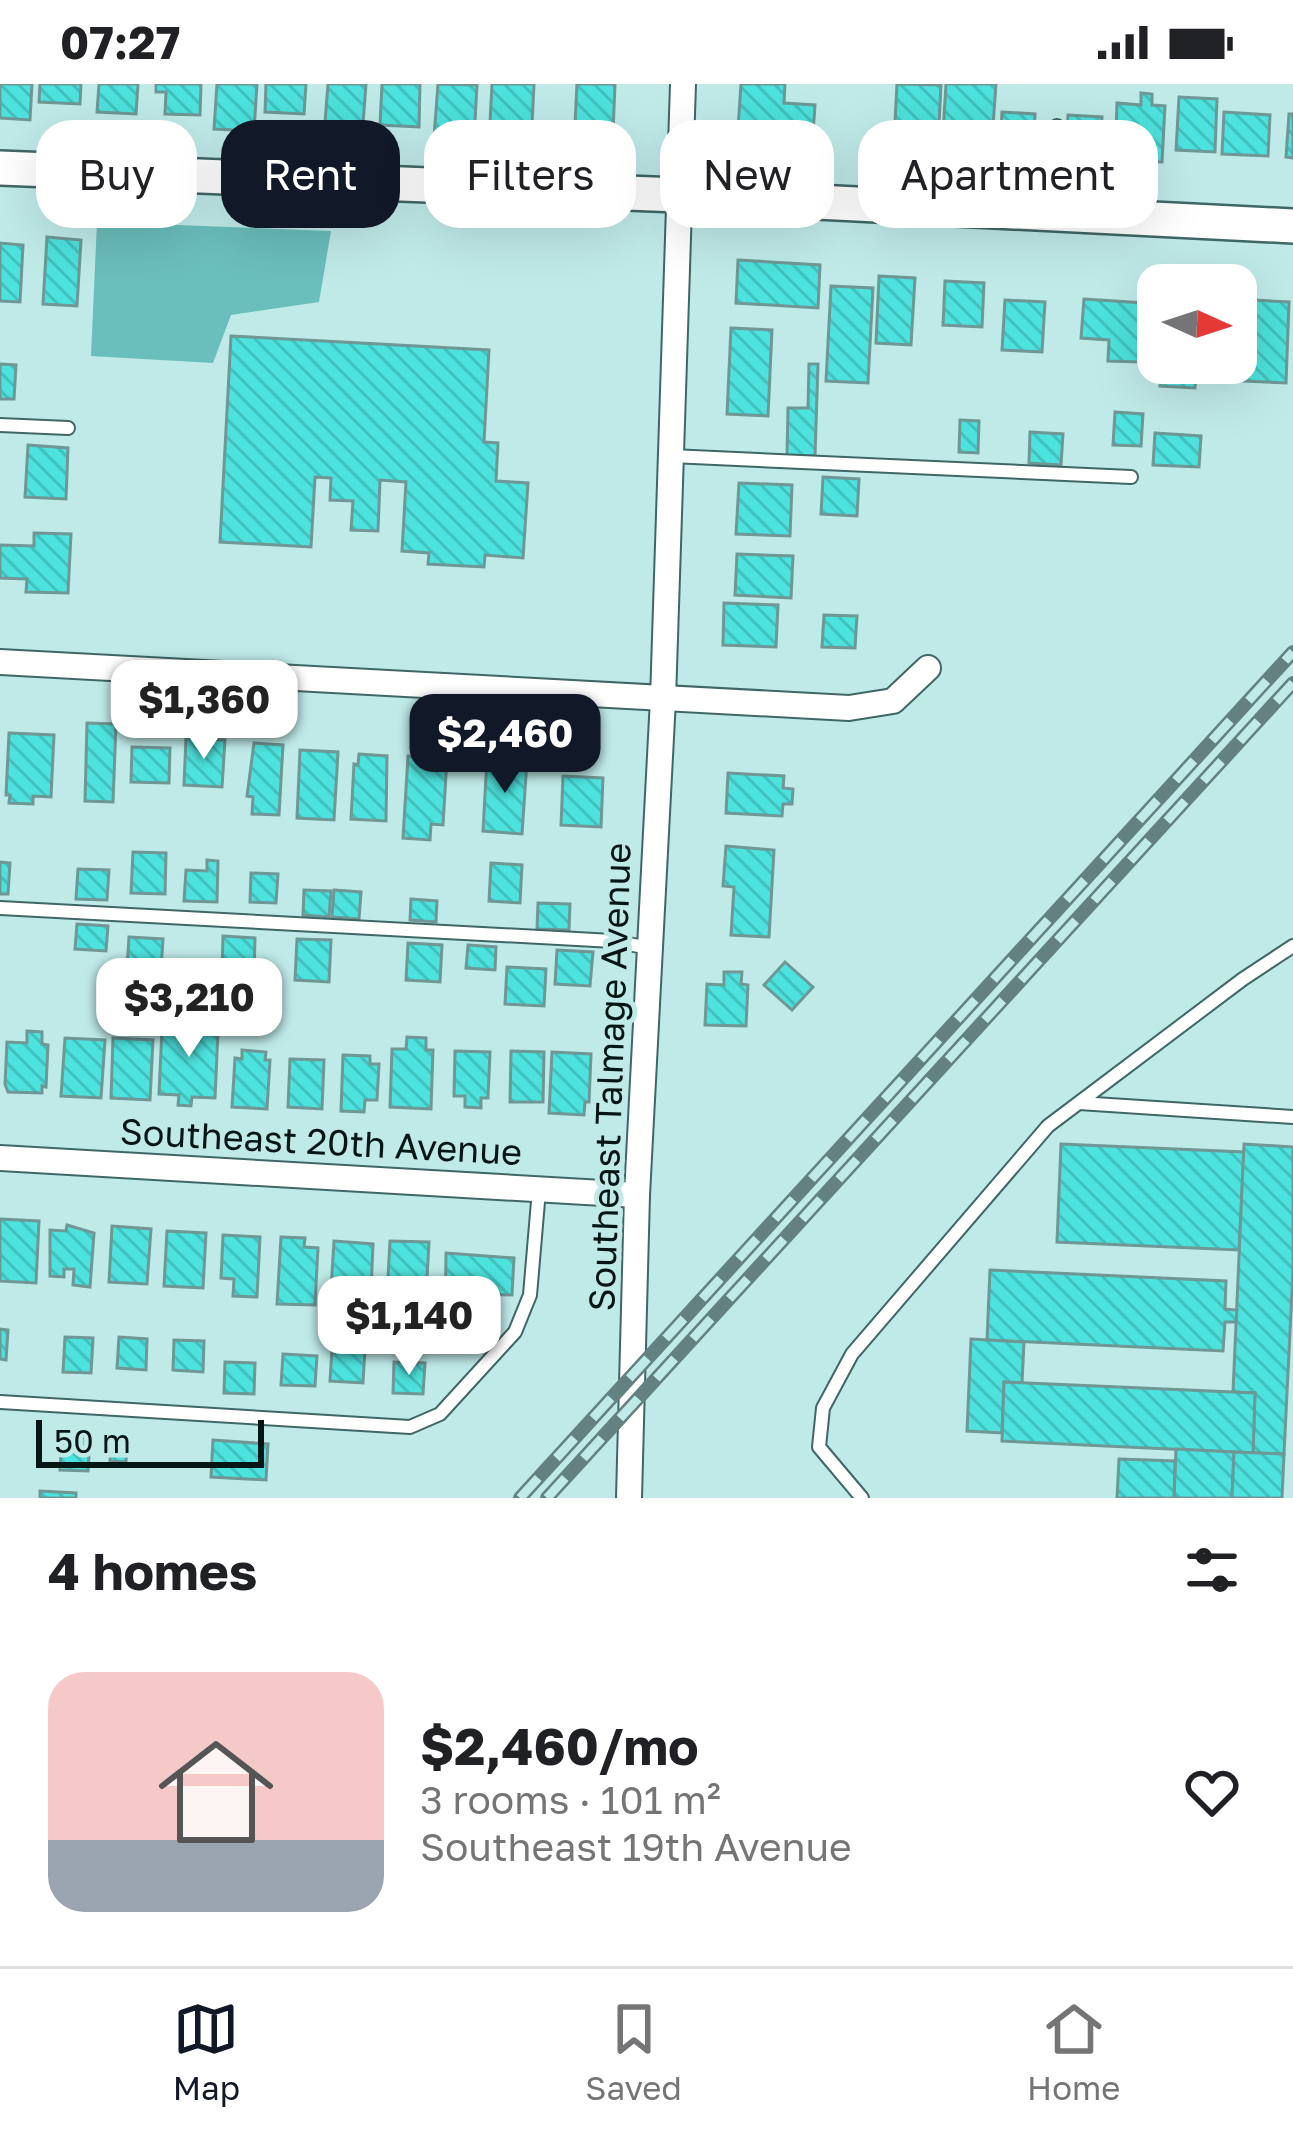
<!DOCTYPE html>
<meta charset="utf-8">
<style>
:root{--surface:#fff;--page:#f6f6f6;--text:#202124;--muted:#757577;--line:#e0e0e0;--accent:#111827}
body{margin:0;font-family:"Golos Text",sans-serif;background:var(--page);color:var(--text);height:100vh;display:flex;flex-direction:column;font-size:45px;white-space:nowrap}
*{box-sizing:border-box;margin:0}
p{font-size:39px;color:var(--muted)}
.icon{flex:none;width:66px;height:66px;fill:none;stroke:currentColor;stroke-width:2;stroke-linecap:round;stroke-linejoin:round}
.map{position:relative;height:1414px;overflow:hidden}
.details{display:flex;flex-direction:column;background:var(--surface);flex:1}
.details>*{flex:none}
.hud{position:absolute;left:36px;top:36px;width:1221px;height:108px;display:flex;gap:24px}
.needle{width:78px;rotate:93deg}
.buttons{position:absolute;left:1137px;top:180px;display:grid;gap:24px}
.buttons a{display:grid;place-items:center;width:120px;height:120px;border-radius:24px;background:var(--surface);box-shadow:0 12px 48px #0002;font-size:60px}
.scale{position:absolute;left:36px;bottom:30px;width:228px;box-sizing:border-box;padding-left:12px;border:6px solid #061615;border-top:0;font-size:33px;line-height:42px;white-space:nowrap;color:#061615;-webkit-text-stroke:9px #bfeae8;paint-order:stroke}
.price{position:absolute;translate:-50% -102px;padding:0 27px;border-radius:24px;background:#fff;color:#222;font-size:39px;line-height:78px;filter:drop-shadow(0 3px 6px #0008)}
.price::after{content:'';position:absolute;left:50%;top:72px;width:36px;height:27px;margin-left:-18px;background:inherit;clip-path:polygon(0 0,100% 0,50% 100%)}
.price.active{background:var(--accent);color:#fff}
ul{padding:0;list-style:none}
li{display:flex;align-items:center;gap:36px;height:300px;padding:0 48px}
li span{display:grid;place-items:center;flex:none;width:336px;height:240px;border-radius:36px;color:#555}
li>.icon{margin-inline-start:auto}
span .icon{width:144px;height:144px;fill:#fffc;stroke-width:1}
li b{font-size:51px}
h2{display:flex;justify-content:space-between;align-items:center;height:144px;padding:0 48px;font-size:51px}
.pill{padding:0 42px;border-radius:36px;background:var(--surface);box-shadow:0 12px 48px #0002;font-size:42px;line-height:108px}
.pill.active{background:var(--accent);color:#fff}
.status{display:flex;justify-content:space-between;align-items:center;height:84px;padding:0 60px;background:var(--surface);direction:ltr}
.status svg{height:33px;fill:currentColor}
.tab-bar{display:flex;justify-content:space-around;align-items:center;height:168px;border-top:3px solid var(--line);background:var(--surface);font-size:33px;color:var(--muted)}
.tab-bar a{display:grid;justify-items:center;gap:6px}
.tab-bar .active{color:var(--accent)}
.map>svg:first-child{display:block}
</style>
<div class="status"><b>07:27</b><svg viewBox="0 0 49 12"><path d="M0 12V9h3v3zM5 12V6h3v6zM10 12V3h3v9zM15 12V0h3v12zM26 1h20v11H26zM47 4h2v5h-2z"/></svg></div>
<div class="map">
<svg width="1293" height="1414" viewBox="0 0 1293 1414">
<defs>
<pattern id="building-back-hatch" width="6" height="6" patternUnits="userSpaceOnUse" patternTransform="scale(3)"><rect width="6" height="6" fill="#4ce2dd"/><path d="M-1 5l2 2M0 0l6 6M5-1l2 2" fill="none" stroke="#41c1bd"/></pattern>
</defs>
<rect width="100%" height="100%" fill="#bfeae8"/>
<!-- green -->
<polygon fill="#6abebb" points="97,138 331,147 319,218 231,231 213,279 91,272"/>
<!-- building -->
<g fill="url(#building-back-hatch)" stroke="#6e9795" stroke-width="3">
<polygon points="0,0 32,0 30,36 0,34"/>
<polygon points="40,0 81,0 80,20 39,18"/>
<polygon points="99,0 138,0 136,30 97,28"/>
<polygon points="156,0 201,0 200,31 165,30 166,8 156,8"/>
<polygon points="217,0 257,0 254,47 214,45"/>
<polygon points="266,0 306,0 304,30 265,28"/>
<polygon points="328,0 366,0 363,40 325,38"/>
<polygon points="382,0 420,0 419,43 380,41"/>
<polygon points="438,0 477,1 474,55 434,53"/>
<polygon points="492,0 534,0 531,61 489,58"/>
<polygon points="577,0 615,0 613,49 591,48 592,40 575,39"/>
<polygon points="741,0 785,0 784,19 815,21 812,65 737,60"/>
<polygon points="897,0 941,1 938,59 928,58 928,68 901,66 901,57 894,56"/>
<polygon points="946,0 996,0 991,69 942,66"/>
<polygon points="1141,9 1152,10 1152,21 1165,22 1162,78 1115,76 1117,19 1141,21"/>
<polygon points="1179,13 1217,15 1215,68 1176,66"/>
<polygon points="1002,28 1035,30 1033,65 1000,64"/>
<polygon points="1224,28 1270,31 1268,72 1222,70"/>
<polygon points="1289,30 1293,30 1293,74 1286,73"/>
<polygon points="1068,31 1102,33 1100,67 1066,65"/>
<polygon points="47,153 81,156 77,222 43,220"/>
<polygon points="0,159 23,161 20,218 0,217"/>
<polygon points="738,176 820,181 818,224 736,219"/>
<polygon points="879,192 915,194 911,261 876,259"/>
<polygon points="945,197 984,199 982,243 943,241"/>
<polygon points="831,202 873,204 868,299 826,297"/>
<polygon points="1084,215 1144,219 1140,278 1108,277 1109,256 1081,254"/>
<polygon points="1236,215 1289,218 1286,299 1221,296 1222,279 1236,279"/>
<polygon points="1005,216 1045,218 1042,268 1002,266"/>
<polygon points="731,244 772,246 768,332 727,330"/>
<polygon points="231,252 489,266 484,358 498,359 496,397 528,399 523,474 485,471 484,483 428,480 429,469 402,467 406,398 380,396 378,447 351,446 353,417 330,416 331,394 315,393 311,463 220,458"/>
<polygon points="1161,279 1197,279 1195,304 1160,302"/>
<polygon points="0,280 16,281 14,315 0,315"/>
<polygon points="809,280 818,280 815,372 787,371 788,324 808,324"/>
<polygon points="1115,328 1143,330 1141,362 1113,361"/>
<polygon points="960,336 979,337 978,369 959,368"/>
<polygon points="1030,348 1063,350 1061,381 1029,379"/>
<polygon points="1155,349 1201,352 1199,383 1153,381"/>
<polygon points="28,361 68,364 66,415 25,413"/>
<polygon points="823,393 859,395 857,432 821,430"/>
<polygon points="739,399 792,401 790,452 736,450"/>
<polygon points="34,449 71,450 68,509 26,508 27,495 0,494 0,461 34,462"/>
<polygon points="737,470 793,472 791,514 735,511"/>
<polygon points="724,519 778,521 776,563 723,561"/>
<polygon points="824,531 857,532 855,564 822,563"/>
<polygon points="87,639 116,640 113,718 85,717"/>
<polygon points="9,649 54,651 51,713 33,712 33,720 9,719 10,711 6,711"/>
<polygon points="186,654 225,656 222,703 184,701"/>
<polygon points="254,659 283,661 279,731 252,730 253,713 247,712"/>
<polygon points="132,663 170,664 169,699 131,698"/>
<polygon points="300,666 338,668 334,736 297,734"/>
<polygon points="359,670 387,672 386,737 351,735 354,680 358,681"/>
<polygon points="408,672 447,674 443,741 431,740 430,756 403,754"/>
<polygon points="487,674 527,677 522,750 483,747"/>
<polygon points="728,689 784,692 783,704 793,705 792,720 783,720 782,732 726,729"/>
<polygon points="563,692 603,694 601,743 561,741"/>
<polygon points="726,762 774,766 769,853 731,851 734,803 723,802"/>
<polygon points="133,768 166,769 165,810 131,809"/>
<polygon points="207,776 218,777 217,818 184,817 186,786 207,787"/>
<polygon points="0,778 10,779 8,810 0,810"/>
<polygon points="491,779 522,781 520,819 489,817"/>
<polygon points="78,785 109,786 107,816 76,815"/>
<polygon points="251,789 278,790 276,819 250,818"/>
<polygon points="304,806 331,807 329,833 303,831"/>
<polygon points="334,806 361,808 359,835 332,833"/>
<polygon points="411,815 437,817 436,838 410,836"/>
<polygon points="538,819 570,820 569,846 537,845"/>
<polygon points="77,840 108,842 106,867 75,865"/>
<polygon points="223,852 255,854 254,890 222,889"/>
<polygon points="129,853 163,855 161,887 127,884"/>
<polygon points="297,855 331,856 329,898 295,896"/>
<polygon points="408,859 442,861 440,898 406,896"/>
<polygon points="468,861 496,863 495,886 466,884"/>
<polygon points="557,866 593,868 590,902 555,900"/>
<polygon points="785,878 813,903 792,926 764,901"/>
<polygon points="507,883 546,885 544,922 505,920"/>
<polygon points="724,888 742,888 741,900 748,901 746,942 705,941 707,900 724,901"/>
<polygon points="171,933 211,935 210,947 218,948 215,1014 192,1013 191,1022 178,1021 179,1011 159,1010 162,945 171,946"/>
<polygon points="27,947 42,948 42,960 48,961 46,1003 42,1002 42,1009 8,1008 5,1000 7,958 27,959"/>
<polygon points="407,953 426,954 426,966 433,966 431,1025 390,1023 392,965 406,965"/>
<polygon points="65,954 105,956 101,1014 61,1012"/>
<polygon points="113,954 153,956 150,1016 111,1014"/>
<polygon points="242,966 266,968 265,976 270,976 267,1025 232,1023 235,974 242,975"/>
<polygon points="455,967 490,968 488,1014 481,1014 481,1024 465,1023 465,1012 454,1012"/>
<polygon points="511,967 544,968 543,1018 510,1018"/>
<polygon points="552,968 591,970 589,1018 585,1018 584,1031 549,1029"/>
<polygon points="343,971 370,972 370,980 379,980 377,1016 365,1016 364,1028 341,1027"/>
<polygon points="290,975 324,976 322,1025 288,1023"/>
<polygon points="1061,1060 1244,1068 1239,1166 1057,1158"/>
<polygon points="1244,1060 1293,1063 1293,1187 1284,1370 1253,1369 1255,1309 1233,1308"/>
<polygon points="0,1135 39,1137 36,1199 0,1197"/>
<polygon points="67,1141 94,1149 90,1203 73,1201 74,1185 64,1185 64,1193 50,1192 50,1146 66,1147"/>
<polygon points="112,1142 151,1145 147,1200 109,1198"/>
<polygon points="167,1147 206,1149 203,1204 164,1202"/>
<polygon points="223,1151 260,1153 257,1213 233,1212 234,1195 221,1194"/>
<polygon points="281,1153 305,1154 304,1163 318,1164 315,1221 277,1220"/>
<polygon points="334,1157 373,1160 371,1208 331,1206"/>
<polygon points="390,1157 429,1158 425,1231 386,1229"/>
<polygon points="446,1169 514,1174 512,1211 482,1210 481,1231 468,1230 467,1251 445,1249"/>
<polygon points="990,1186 1226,1197 1225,1225 1237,1226 1236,1238 1225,1238 1223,1267 987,1256"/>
<polygon points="0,1245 8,1246 6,1276 0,1275"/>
<polygon points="65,1253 93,1254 91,1289 63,1288"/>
<polygon points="119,1253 147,1255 146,1286 117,1284"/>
<polygon points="971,1255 1024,1258 1022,1299 1004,1298 1002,1349 967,1347"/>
<polygon points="174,1256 204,1257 203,1288 173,1286"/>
<polygon points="332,1264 365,1265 363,1299 330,1297"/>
<polygon points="283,1270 317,1272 315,1302 281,1301"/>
<polygon points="225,1278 255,1279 254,1310 224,1309"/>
<polygon points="394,1278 425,1279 423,1310 393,1309"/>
<polygon points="1004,1298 1255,1309 1253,1369 1002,1357"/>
<polygon points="62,1353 90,1354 88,1387 60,1386"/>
<polygon points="213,1356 268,1360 266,1396 211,1393"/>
<polygon points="111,1362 127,1362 126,1378 110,1377"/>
<polygon points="1176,1365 1234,1368 1232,1414 1174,1414"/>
<polygon points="1234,1368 1284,1370 1282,1414 1232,1414"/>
<polygon points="1119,1375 1175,1377 1174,1414 1117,1414"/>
<polygon points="40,1407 76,1409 76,1414 40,1414"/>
</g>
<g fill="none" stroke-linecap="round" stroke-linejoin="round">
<defs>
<g id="service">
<polyline points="1053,130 1057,42"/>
<polyline points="0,341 68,344"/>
<polyline points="671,372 1131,393"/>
<polyline points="0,824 613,857 649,864"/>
<polyline points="1079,1019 1293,1033"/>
<polyline points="0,1318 410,1343 440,1330 515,1248 530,1211 539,1106"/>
<polyline points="862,1414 819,1363 823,1324 852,1270 1048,1042 1243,895 1293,862"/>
</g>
<g id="minor">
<polyline points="0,578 849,624 893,617 928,584"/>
<polyline points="0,1074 637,1111"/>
<polyline points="629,1414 637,1111 663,615 683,0"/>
</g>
<polyline id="tertiary" points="0,84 678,111 1293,142"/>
</defs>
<!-- service casing -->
<use href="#service" stroke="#3f6765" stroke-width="16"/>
<!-- minor casing -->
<use href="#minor" stroke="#3f6765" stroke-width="28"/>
<!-- tertiary casing -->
<use href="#tertiary" stroke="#3f6765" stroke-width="38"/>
<!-- service -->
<use href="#service" stroke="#fff" stroke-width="12"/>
<!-- minor -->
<use href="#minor" stroke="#fff" stroke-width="24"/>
<!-- tertiary -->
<use href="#tertiary" stroke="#fff" stroke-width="33"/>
<defs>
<g id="rail">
<polyline points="520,1414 1293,568"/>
<polyline points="547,1414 1293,599"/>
</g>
</defs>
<!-- rail casing -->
<use href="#rail" stroke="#638180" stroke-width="14"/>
<!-- rail -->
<use href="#rail" stroke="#bfeae8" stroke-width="9" stroke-dasharray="27" stroke-linecap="butt"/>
</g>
<g text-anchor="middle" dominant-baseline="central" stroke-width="10" stroke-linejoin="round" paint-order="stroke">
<!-- street labels -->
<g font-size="36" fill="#061615" stroke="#bfeae8">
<text transform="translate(609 993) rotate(-88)">Southeast Talmage Avenue</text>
<text transform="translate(321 1057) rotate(3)">Southeast 20th Avenue</text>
</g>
</g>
</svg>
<div class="buttons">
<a><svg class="needle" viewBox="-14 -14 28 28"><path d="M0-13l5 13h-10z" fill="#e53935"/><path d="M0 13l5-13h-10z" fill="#757577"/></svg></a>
</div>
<div class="scale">50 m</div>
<b class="price" style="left:204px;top:678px">$1,360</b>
<b class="price active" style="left:505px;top:712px">$2,460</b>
<b class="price" style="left:189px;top:976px">$3,210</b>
<b class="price" style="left:409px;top:1294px">$1,140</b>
<div class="hud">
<a class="pill">Buy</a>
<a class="pill active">Rent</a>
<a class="pill">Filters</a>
<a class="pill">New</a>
<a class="pill">Apartment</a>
</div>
</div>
<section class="details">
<h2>4 homes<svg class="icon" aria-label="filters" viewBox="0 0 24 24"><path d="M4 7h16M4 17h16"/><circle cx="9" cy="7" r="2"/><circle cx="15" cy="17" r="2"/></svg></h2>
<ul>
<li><span style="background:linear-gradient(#f6c9c9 70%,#9aa5b1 0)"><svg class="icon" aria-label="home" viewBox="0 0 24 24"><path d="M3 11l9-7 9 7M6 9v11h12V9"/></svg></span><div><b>$2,460/mo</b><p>3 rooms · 101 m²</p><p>Southeast 19th Avenue</p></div><svg class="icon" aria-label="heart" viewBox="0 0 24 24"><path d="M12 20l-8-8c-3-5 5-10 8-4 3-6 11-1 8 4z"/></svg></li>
</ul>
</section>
<nav class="tab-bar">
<a class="active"><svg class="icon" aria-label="map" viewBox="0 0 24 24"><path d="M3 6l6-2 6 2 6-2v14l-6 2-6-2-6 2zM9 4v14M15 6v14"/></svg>Map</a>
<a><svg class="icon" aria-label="saved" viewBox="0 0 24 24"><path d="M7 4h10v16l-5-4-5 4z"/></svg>Saved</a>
<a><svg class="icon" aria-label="home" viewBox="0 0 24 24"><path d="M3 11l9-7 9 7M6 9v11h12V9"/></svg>Home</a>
</nav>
